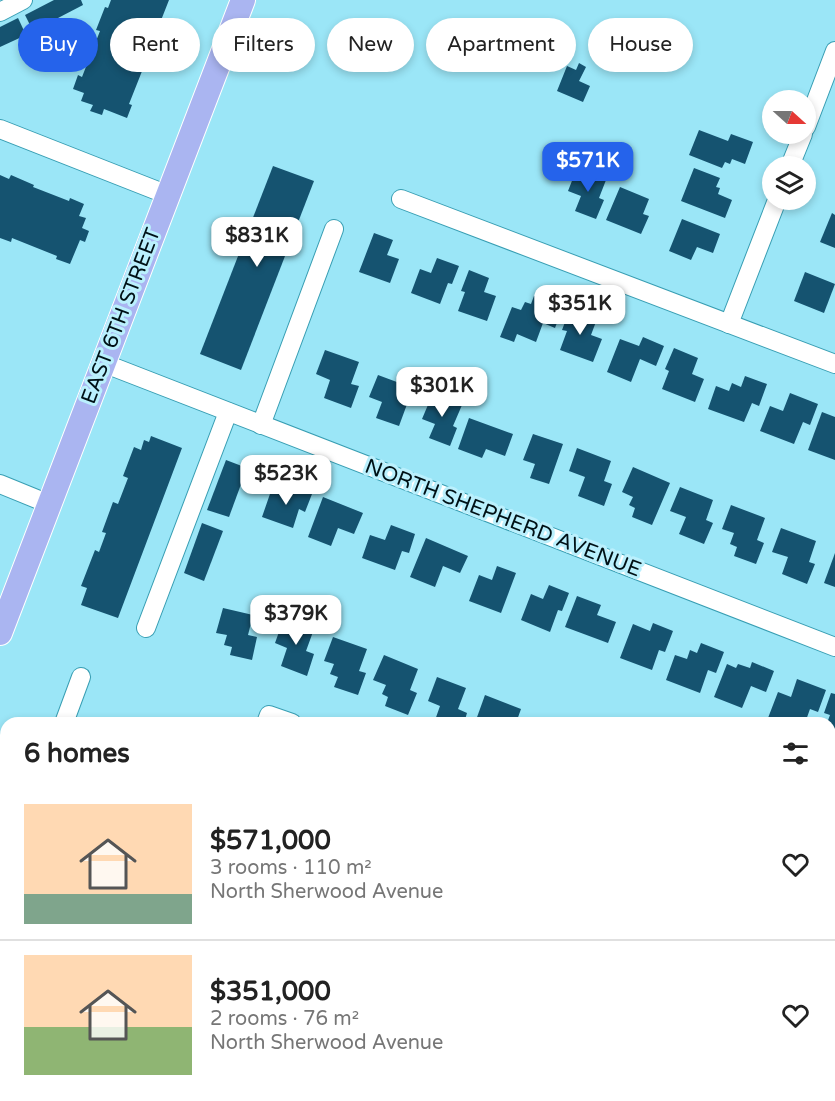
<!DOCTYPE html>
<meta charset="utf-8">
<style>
:root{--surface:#fff;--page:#f2f2f2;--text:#222;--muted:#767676;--line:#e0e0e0;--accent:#2563eb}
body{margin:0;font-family:"Varela Round",sans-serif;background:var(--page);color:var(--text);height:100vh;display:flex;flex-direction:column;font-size:22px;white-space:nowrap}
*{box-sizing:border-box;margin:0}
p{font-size:20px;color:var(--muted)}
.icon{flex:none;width:33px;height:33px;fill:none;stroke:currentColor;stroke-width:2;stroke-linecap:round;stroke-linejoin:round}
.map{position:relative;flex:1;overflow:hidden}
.drawer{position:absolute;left:0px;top:717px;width:836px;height:384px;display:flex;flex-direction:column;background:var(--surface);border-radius:18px 18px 0 0;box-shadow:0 3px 9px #0003}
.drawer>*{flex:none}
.guide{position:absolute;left:18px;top:18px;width:800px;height:54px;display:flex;gap:12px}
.needle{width:39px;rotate:111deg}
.fabs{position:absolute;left:762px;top:90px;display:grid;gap:12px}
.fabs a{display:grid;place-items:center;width:54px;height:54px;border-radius:50%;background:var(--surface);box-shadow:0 3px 9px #0003;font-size:30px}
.price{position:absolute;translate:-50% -51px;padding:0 14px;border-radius:12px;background:#fff;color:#222;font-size:20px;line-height:39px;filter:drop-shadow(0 2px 3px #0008)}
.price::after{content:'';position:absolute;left:50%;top:36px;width:18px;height:14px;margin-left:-9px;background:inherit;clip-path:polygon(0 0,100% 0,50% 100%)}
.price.on{background:var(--accent);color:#fff}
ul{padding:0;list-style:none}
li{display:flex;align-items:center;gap:18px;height:150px;padding:0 24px}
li+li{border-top:2px solid var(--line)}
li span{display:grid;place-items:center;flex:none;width:168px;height:120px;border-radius:0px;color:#555}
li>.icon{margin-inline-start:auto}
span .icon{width:72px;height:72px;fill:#fffc;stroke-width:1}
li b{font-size:26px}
h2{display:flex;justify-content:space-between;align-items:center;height:72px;padding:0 24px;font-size:26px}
.chip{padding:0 21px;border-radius:27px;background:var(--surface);box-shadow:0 3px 9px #0003;font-size:21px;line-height:54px}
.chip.on{background:var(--accent);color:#fff}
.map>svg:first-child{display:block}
</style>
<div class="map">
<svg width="835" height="1101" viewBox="0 0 835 1101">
<rect width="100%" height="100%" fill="#9be6f7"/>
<!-- building -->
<g fill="#155370">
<polygon points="54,0 81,0 83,5 33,31 25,15"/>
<polygon points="111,0 169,0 158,28 161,29 152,52 150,51 129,104 132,105 127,118 104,109 102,115 90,111 93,105 81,101 84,93 73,89 78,75 82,77 100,31 96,30 105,7 108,8"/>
<polygon points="18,18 26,35 0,47 0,27"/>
<polygon points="603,45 611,48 607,59 599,56"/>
<polygon points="579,63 586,67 579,81 590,86 583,102 557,91 567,66 576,70"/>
<polygon points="699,130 728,141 731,134 753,142 745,164 732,159 730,164 725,162 722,168 689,155"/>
<polygon points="273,166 314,181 241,370 200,354"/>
<polygon points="577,168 606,180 599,198 604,200 596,219 575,211 581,196 568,191"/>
<polygon points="694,168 720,178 716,187 720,188 718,194 732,200 725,218 681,201"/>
<polygon points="0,175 9,179 11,175 34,185 33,187 69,201 70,198 84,204 79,216 86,218 82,228 89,231 85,242 80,240 70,264 56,259 57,256 12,238 11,242 0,238"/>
<polygon points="620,187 649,199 643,214 649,216 641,234 606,220"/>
<polygon points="832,213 835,215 835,248 820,242"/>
<polygon points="682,219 720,234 713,253 697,247 691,260 669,251"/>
<polygon points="374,233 393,240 387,255 399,259 390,283 359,272"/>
<polygon points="437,258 459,266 452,284 448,283 440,304 411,293 420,269 431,273"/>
<polygon points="469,270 489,278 484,292 496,296 487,321 458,311 465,292 461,291"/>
<polygon points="805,272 835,284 824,313 794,301"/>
<polygon points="534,296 563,307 555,328 543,323 536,342 517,334 514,342 500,337 512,307 521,310 525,302 531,304"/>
<polygon points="570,309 597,319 591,335 602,339 593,362 560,350 567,331 562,330"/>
<polygon points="643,337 664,346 656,366 640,359 631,382 607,372 620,339 639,346"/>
<polygon points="674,348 698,358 692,374 704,379 695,402 662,389 669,371 665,369"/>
<polygon points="325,350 359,362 351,384 359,386 351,408 324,398 330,380 316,374"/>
<polygon points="378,375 413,388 399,426 376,418 382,402 369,397"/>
<polygon points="745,376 767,384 759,406 752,403 744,422 708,409 716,386 729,391 732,383 741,387"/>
<polygon points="433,393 462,405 453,426 457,428 450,446 429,438 435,424 422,419"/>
<polygon points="790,393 818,404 810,425 803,422 794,444 760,431 770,406 783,411"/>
<polygon points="822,412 835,417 835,460 808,450"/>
<polygon points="469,418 513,434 505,456 486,449 482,458 458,449"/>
<polygon points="533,434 563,444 549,484 530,478 535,464 523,460"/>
<polygon points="151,436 182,448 118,618 81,605 87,588 81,586 95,550 99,552 106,533 102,532 113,502 118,504 128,478 123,476 134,447 141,450 144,440 149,442"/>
<polygon points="577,448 611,461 604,481 612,484 604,506 578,496 585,477 569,471"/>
<polygon points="226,460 247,468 229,517 207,510"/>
<polygon points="633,467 670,483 652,525 632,517 635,508 629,505 633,497 622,492"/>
<polygon points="291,486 312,494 305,512 299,509 293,528 262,517 271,491 287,497"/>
<polygon points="680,487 713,500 706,520 713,523 704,544 679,534 686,517 670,511"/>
<polygon points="323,497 363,513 354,534 338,528 331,546 308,537"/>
<polygon points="731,505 765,518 757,540 764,543 756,564 734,556 737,547 730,544 734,533 722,529"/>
<polygon points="202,523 223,531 204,581 184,573"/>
<polygon points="391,525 415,534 409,553 402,551 395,570 362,558 370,535 385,540"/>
<polygon points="781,528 816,541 809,562 815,564 807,584 782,574 788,557 772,552"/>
<polygon points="426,538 468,556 460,573 443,566 435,587 410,577"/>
<polygon points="835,553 835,587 824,583"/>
<polygon points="497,566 516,573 501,613 469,601 479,575 492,580"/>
<polygon points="549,585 569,593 562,611 558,610 550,632 521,620 531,594 543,599"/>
<polygon points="577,596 601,605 597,615 616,622 608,643 565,627"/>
<polygon points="223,608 253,615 248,635 257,637 252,660 230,655 232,647 224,645 227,635 216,633"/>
<polygon points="284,618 314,629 306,651 314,654 307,676 281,666 287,648 275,643"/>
<polygon points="653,623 673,631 665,652 659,650 652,670 620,658 633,624 650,631"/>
<polygon points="333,637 367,649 359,671 366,673 358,695 334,687 338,677 330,674 334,664 324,661"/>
<polygon points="701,643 724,652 716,673 708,670 700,693 666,680 675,655 687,659 690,650 697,653"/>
<polygon points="384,655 418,669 410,690 417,693 408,715 385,706 388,697 382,694 386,685 373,680"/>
<polygon points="752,662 774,671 766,692 751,686 742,708 714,697 727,664 736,668 738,664 750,668"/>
<polygon points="437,677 466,688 458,709 467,713 464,723 434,723 440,706 428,701"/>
<polygon points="797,679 826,690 818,712 810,709 805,723 781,723 768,718 778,692 791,697"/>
<polygon points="831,693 835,694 835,741 830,739 830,723 827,723 830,715 824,713"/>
<polygon points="485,695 521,709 516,723 485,723 476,720"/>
<polygon points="0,836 6,838 6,899 0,896"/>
<polygon points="835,848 835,880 830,877 830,851 833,853"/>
<polygon points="0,944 6,947 6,992 0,990"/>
<polygon points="830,985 835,987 835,999 830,1014"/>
<polygon points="6,1020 6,1095 21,1095 19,1101 0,1101 0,1035"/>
<polygon points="174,1095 202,1095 216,1101 172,1101"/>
</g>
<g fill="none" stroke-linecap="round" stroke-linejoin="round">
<defs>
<g id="minor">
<polyline points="0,12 23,0"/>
<polyline points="806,127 835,51"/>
<polyline points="0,129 168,195"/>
<polyline points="790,166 803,134"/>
<polyline points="401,199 835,364"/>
<polyline points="729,324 777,200"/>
<polyline points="103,363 835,647"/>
<polyline points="261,425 334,229"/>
<polyline points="0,484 49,504"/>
<polyline points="146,628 228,412"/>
<polyline points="64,723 81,677"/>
<polyline points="266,723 269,715 292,723"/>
<polyline points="0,793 6,795"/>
<polyline points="830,929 835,931"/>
<polyline points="58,1101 61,1095"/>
<polyline points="120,1101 122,1095"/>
</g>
<polyline id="major" points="0,633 243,0"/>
</defs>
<!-- minor casing -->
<use href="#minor" stroke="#389eb3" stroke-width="20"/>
<!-- major casing -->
<use href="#major" stroke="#fff" stroke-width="26"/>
<!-- minor -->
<use href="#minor" stroke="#fff" stroke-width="18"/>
<!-- major -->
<use href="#major" stroke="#aab5f1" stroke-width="24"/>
</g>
<g text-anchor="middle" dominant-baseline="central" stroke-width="6" stroke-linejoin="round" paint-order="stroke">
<!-- street labels -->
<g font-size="21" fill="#001116" stroke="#baf0fd">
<text transform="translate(121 316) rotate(-69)">EAST 6TH STREET</text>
<text transform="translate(503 518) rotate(21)">NORTH SHEPHERD AVENUE</text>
</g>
</g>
</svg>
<div class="fabs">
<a><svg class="needle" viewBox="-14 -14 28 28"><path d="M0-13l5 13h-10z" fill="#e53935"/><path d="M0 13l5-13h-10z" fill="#767676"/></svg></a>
<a><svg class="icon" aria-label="layers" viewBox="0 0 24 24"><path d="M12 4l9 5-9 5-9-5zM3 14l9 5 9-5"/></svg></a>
</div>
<b class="price on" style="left:588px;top:193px">$571K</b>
<b class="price" style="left:257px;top:268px">$831K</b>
<b class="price" style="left:580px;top:336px">$351K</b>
<b class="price" style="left:442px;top:418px">$301K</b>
<b class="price" style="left:286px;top:506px">$523K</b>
<b class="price" style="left:296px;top:646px">$379K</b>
<div class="guide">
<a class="chip on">Buy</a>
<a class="chip">Rent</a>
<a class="chip">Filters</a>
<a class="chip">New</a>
<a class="chip">Apartment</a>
<a class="chip">House</a>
</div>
<section class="drawer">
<h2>6 homes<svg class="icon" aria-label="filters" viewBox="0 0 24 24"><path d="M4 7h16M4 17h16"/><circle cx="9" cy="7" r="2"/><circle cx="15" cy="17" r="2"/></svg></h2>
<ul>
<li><span style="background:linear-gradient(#ffd9b3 75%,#7fa58c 0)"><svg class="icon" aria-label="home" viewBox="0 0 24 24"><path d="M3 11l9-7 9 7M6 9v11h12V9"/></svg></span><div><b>$571,000</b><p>3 rooms · 110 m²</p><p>North Sherwood Avenue</p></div><svg class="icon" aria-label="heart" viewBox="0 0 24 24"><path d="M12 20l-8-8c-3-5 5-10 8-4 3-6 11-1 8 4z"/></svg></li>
<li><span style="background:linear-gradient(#ffd9b3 60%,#8fb573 0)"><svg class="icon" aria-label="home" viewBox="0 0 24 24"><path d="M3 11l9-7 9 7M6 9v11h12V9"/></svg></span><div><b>$351,000</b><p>2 rooms · 76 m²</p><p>North Sherwood Avenue</p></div><svg class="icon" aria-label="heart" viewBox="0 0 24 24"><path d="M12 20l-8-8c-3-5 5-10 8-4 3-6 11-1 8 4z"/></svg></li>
</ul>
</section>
</div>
